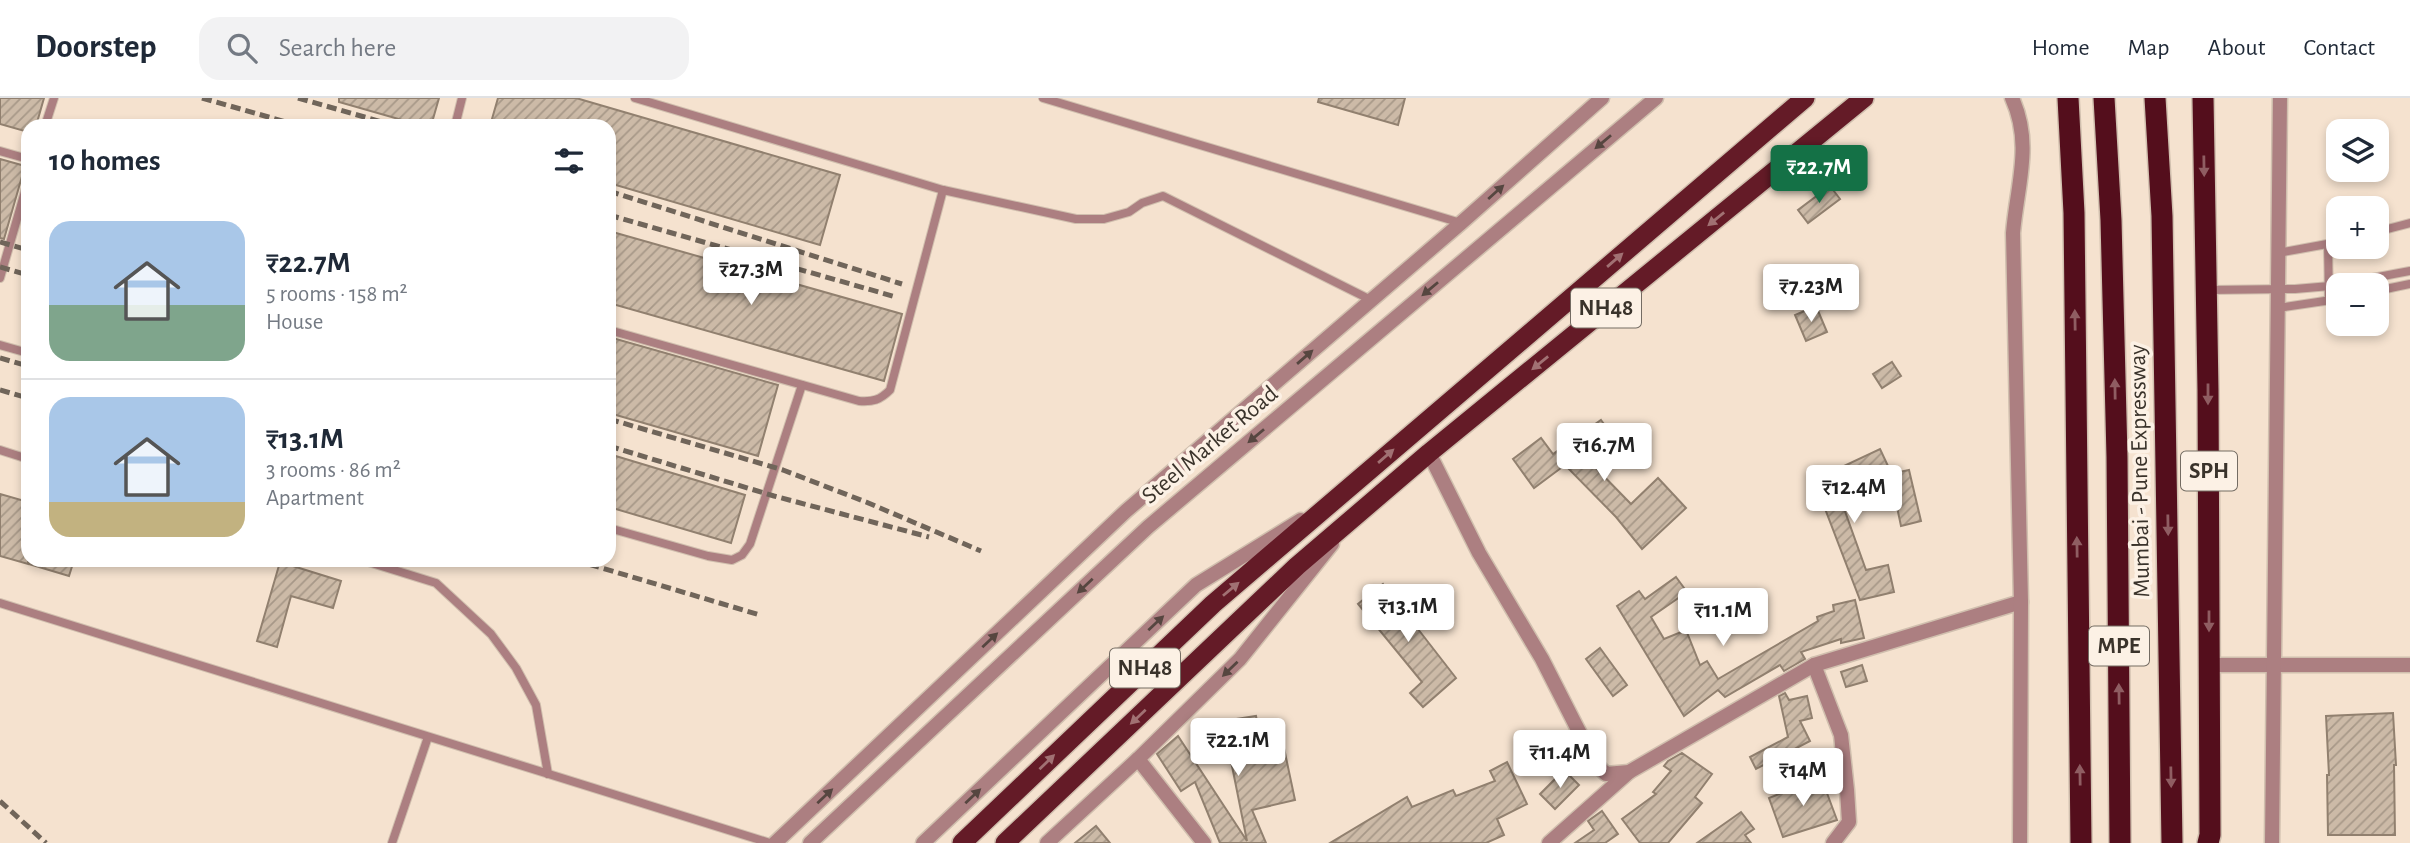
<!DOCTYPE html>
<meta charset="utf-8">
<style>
:root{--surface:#fff;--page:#f2f2f3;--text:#1f2937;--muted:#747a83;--line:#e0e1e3;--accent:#147146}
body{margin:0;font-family:"Alegreya Sans",sans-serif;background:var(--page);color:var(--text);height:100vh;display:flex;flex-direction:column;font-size:26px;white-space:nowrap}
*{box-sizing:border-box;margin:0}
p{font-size:23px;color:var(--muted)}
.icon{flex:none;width:38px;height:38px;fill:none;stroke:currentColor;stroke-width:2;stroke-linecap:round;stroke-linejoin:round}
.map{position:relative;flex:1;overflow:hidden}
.sheet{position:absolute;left:21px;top:21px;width:595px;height:448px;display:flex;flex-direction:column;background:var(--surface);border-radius:21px;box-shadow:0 4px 10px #0003}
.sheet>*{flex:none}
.fabs{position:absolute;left:2326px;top:21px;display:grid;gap:14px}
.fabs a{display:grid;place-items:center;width:63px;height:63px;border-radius:14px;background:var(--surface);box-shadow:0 4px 10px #0003;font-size:35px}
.price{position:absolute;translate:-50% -60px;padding:0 16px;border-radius:7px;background:#fff;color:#222;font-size:23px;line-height:46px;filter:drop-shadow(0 2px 4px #0008)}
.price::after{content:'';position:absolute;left:50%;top:42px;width:21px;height:16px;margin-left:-10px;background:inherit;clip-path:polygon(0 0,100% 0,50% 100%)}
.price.active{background:var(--accent);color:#fff}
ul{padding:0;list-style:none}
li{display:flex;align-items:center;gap:21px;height:175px;padding:0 28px}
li+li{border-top:2px solid var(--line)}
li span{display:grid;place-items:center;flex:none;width:196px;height:140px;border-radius:21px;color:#555}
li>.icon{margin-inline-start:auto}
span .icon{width:84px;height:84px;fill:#fffc;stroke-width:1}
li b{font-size:30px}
h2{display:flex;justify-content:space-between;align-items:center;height:84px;padding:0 28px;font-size:30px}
header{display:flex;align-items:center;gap:42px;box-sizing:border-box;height:98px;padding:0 35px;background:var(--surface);border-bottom:2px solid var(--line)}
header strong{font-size:33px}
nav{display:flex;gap:38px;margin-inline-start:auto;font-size:24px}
.search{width:490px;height:63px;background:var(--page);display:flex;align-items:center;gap:18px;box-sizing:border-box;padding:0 24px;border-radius:21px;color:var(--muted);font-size:26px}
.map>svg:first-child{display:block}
</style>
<header>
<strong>Doorstep</strong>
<div class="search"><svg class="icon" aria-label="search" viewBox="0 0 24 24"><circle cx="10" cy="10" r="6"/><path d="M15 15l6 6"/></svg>Search here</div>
<nav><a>Home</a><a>Map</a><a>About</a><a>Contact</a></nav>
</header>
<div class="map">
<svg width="2410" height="745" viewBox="0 0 2410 745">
<defs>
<pattern id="building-hatch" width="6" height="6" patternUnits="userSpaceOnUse" patternTransform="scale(1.75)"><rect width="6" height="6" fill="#ccbaa7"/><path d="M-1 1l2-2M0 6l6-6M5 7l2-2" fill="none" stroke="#a79888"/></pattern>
</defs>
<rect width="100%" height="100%" fill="#f5e2cf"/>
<!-- building -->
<g fill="url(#building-hatch)" stroke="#91806f" stroke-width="2">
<polygon points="0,0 44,0 36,28 28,28 28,34 0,26"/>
<polygon points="339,0 439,0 431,28 423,28 339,4"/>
<polygon points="498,0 576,0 840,77 820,147 609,85 609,28 490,28"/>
<polygon points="1319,0 1405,0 1398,27 1318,4"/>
<polygon points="0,61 25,68 4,141 0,140"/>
<polygon points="1830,88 1840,101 1808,125 1798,112"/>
<polygon points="609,133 902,216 884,283 609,205"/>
<polygon points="1816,208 1827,234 1806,243 1795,217"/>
<polygon points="609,239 778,287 758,358 609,315"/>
<polygon points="1892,264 1901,278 1882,290 1873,276"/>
<polygon points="1601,322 1615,341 1589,363 1631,406 1658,380 1686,410 1642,451 1616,419 1565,367 1534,390 1513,361 1541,340 1553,356"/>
<polygon points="1880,351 1888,368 1837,391 1866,472 1888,467 1894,494 1860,502 1814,382"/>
<polygon points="609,356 745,397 731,445 609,409"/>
<polygon points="1909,372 1921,423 1901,428 1890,376"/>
<polygon points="0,396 28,404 28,466 0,458"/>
<polygon points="30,462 74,462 69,478 29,466"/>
<polygon points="280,464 341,483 333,510 291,498 277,549 257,543"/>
<polygon points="1676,479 1687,494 1651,519 1664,541 1686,532 1700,567 1707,563 1718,581 1818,523 1817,519 1834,513 1833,507 1855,502 1864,540 1841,545 1841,541 1801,554 1805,561 1784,573 1780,567 1725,599 1718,592 1684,618 1617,508 1639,493 1645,501"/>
<polygon points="1383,486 1456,580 1423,609 1410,595 1422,584 1358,506"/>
<polygon points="1600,550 1627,587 1613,598 1586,561"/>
<polygon points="1862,567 1867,583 1846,589 1841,574"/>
<polygon points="1785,595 1789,602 1807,598 1812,620 1800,623 1810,643 1756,671 1750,659 1788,639 1779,598"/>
<polygon points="2393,615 2396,667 2394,667 2395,737 2328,737 2327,677 2329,677 2326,618"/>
<polygon points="1256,618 1260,640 1281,636 1295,702 1252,712 1266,745 1220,745 1195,684 1181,693 1157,656 1178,638 1247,743 1223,623"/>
<polygon points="1682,655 1712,676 1695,699 1702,705 1668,745 1640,745 1622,721 1656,696 1653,694 1671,673 1664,668 1668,663"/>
<polygon points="1507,664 1527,706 1497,721 1504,737 1486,745 1330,745 1407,699 1412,709 1453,692 1456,698 1495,683 1490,673"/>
<polygon points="1564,672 1579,687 1555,711 1540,696"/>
<polygon points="1821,679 1837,722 1783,739 1769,700"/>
<polygon points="1602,713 1618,736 1605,745 1575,745 1594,732 1588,723"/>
<polygon points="1741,714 1754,731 1745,737 1751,745 1697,745"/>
<polygon points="1096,728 1110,745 1075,745"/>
</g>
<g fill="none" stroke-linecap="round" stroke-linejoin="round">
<defs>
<g id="service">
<polyline points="635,0 943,92 1076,121 1104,121 1129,114 1142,105 1163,98 1371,202"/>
<polyline points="1043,0 1461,125"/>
<polyline points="45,28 54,0"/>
<polyline points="455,28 462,0"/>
<polyline points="0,53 28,61"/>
<polyline points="2376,134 2410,125"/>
<polyline points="2328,146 2329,203"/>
<polyline points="2278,155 2338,144"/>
<polyline points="0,180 28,83"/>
<polyline points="2208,192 2295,191 2330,188 2410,173"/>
<polyline points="2376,193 2410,186"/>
<polyline points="2278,210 2338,201"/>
<path d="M609,232L859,303C873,304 880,302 890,292L943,92"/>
<polyline points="0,247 28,255"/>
<polyline points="0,352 28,361"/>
<polyline points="609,430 708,458 732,462 742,457 750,446 802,287"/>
<polyline points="362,462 436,485 491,536 516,570 536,607 548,676"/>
<polyline points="0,505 770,745"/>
<polyline points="392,745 428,639"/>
</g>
<g id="minor">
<polyline points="1429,355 1479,455 1542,561 1595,665 1606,676 1629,674 1814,567 2021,504"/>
<polyline points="1814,567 1841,637 1847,692 1849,724 1833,745"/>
<polyline points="2209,567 2410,567"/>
<polyline points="1138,661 1204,745"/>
<polyline points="1549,745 1629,674"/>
<polyline points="2272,745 2280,0"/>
</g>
<g id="tertiary">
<path d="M2012,0C2033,46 2017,87 2013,135L2021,504L2020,745"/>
<polyline points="775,745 1126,413 1461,125 1602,0"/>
<polyline points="810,745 1148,429 1656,0"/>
<polyline points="923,745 1196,487 1301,422"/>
<polyline points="1047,745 1138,661 1240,561 1332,446"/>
</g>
<g id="trunk">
<polyline points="962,745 1213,506 1805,0"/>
<polyline points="1005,745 1297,468 1429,355 1864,0"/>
</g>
<g id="motorway">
<polyline points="2068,0 2074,115 2081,745"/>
<polyline points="2104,0 2111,122 2117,359 2120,745"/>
<polyline points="2155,0 2162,118 2172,745"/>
<polyline points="2203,0 2208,292 2210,737 2208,745"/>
</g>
</defs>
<!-- service casing -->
<use href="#service" stroke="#d0bfae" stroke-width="10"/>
<!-- minor casing -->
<use href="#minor" stroke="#d0bfae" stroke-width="17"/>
<!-- tertiary casing -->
<use href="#tertiary" stroke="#d0bfae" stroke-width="17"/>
<!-- trunk casing -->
<use href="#trunk" stroke="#d0bfae" stroke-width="22"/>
<!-- motorway casing -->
<use href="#motorway" stroke="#d0bfae" stroke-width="24"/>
<!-- service -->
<use href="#service" stroke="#ac7f81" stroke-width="8"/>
<!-- minor -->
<use href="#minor" stroke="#ac7f81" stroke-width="14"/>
<!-- tertiary -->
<use href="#tertiary" stroke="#ac7f81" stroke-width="14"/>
<!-- trunk -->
<use href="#trunk" stroke="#641b27" stroke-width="19"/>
<!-- motorway -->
<use href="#motorway" stroke="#540e1c" stroke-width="21"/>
<!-- rail -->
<g stroke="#70655a" stroke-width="5" stroke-dasharray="10 5" stroke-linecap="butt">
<polyline points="202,0 300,28"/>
<polyline points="298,0 396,28"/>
<polyline points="609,93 902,186"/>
<polyline points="609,117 896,199"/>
<polyline points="0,144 28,152"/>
<polyline points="0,169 28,177"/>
<polyline points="0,260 28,268"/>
<polyline points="0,292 28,300"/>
<polyline points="609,321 783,372 866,404 981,453"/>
<polyline points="609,348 774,398 929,439"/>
<polyline points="575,462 760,517"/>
<polyline points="0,703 46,745"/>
</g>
</g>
<!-- one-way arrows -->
<defs><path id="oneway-solid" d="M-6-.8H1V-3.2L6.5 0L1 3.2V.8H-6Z" transform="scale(1.75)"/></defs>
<g fill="#564640">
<use href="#oneway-solid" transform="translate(1603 44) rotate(140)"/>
<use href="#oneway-solid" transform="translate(1496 94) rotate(-42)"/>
<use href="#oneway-solid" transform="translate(1430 191) rotate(140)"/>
<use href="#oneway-solid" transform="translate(1305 259) rotate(-41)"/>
<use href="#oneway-solid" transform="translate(1256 338) rotate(140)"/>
<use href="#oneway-solid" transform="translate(1085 488) rotate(137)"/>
<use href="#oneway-solid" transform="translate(1156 525) rotate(-43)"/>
<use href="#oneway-solid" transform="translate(990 542) rotate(-43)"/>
<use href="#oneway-solid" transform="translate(1230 571) rotate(136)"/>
<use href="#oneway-solid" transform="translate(825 698) rotate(-43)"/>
<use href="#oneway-solid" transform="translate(973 698) rotate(-43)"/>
</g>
<g fill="#8f5d62">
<use href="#oneway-solid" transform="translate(2204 68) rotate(89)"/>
<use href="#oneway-solid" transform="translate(2075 222) rotate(-91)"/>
<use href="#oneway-solid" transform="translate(2115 291) rotate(-91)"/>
<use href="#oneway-solid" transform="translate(2208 296) rotate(90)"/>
<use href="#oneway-solid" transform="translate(2168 427) rotate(89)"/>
<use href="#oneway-solid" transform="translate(2077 449) rotate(-91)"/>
<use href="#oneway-solid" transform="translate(2209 523) rotate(90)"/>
<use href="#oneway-solid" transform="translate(2119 596) rotate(-91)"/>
<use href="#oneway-solid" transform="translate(2080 677) rotate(-91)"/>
<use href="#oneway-solid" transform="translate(2171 679) rotate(89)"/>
</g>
<g fill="#a17173">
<use href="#oneway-solid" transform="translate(1716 121) rotate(141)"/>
<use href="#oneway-solid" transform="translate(1615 162) rotate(-41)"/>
<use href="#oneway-solid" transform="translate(1540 265) rotate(141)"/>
<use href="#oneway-solid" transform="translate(1386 358) rotate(-41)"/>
<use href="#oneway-solid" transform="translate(1231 491) rotate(-40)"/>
<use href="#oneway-solid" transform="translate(1138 619) rotate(137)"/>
<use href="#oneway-solid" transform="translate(1047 664) rotate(-44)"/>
</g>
<g text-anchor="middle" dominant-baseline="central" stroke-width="7" stroke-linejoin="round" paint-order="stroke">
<!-- shield labels -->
<g fill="#fcf1e5" stroke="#746c63" stroke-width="2">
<rect x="1571" y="190.5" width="70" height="39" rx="5"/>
<rect x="2181" y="353.5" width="56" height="39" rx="5"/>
<rect x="2089" y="528.5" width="60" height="39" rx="5"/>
<rect x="1110" y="550.5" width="70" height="39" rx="5"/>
</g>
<g font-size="23" font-weight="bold" fill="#3a332b">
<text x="1606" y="210">NH48</text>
<text x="2209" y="373">SPH</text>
<text x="2119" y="548">MPE</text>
<text x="1145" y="570">NH48</text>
</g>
<!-- street labels -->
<g font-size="24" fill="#3a332b" stroke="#fcf1e5">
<text transform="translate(1210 347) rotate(-40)">Steel Market Road</text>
<text transform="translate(2140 373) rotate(-91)">Mumbai - Pune Expressway</text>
</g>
</g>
</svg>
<div class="fabs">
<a><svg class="icon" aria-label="layers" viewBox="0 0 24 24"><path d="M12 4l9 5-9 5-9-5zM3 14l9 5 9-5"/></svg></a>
<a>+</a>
<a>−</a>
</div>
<b class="price active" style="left:1819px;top:107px">₹22.7M</b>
<b class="price" style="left:751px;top:209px">₹27.3M</b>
<b class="price" style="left:1811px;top:226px">₹7.23M</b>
<b class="price" style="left:1604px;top:385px">₹16.7M</b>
<b class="price" style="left:1854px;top:427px">₹12.4M</b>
<b class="price" style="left:1408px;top:546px">₹13.1M</b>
<b class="price" style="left:1723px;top:550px">₹11.1M</b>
<b class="price" style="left:1238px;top:680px">₹22.1M</b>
<b class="price" style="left:1560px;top:692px">₹11.4M</b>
<b class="price" style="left:1803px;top:710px">₹14M</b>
<section class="sheet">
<h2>10 homes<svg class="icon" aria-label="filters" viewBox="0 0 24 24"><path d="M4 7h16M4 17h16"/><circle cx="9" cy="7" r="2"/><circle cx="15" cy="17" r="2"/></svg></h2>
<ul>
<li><span style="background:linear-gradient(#a9c7e8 60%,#7fa58c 0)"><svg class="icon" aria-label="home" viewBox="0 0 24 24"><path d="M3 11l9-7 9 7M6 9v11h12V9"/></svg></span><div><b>₹22.7M</b><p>5 rooms · 158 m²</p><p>House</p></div></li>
<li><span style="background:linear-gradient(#a9c7e8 75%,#c2b280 0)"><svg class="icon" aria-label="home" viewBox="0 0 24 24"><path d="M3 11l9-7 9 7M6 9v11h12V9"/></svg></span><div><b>₹13.1M</b><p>3 rooms · 86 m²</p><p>Apartment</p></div></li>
</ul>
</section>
</div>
